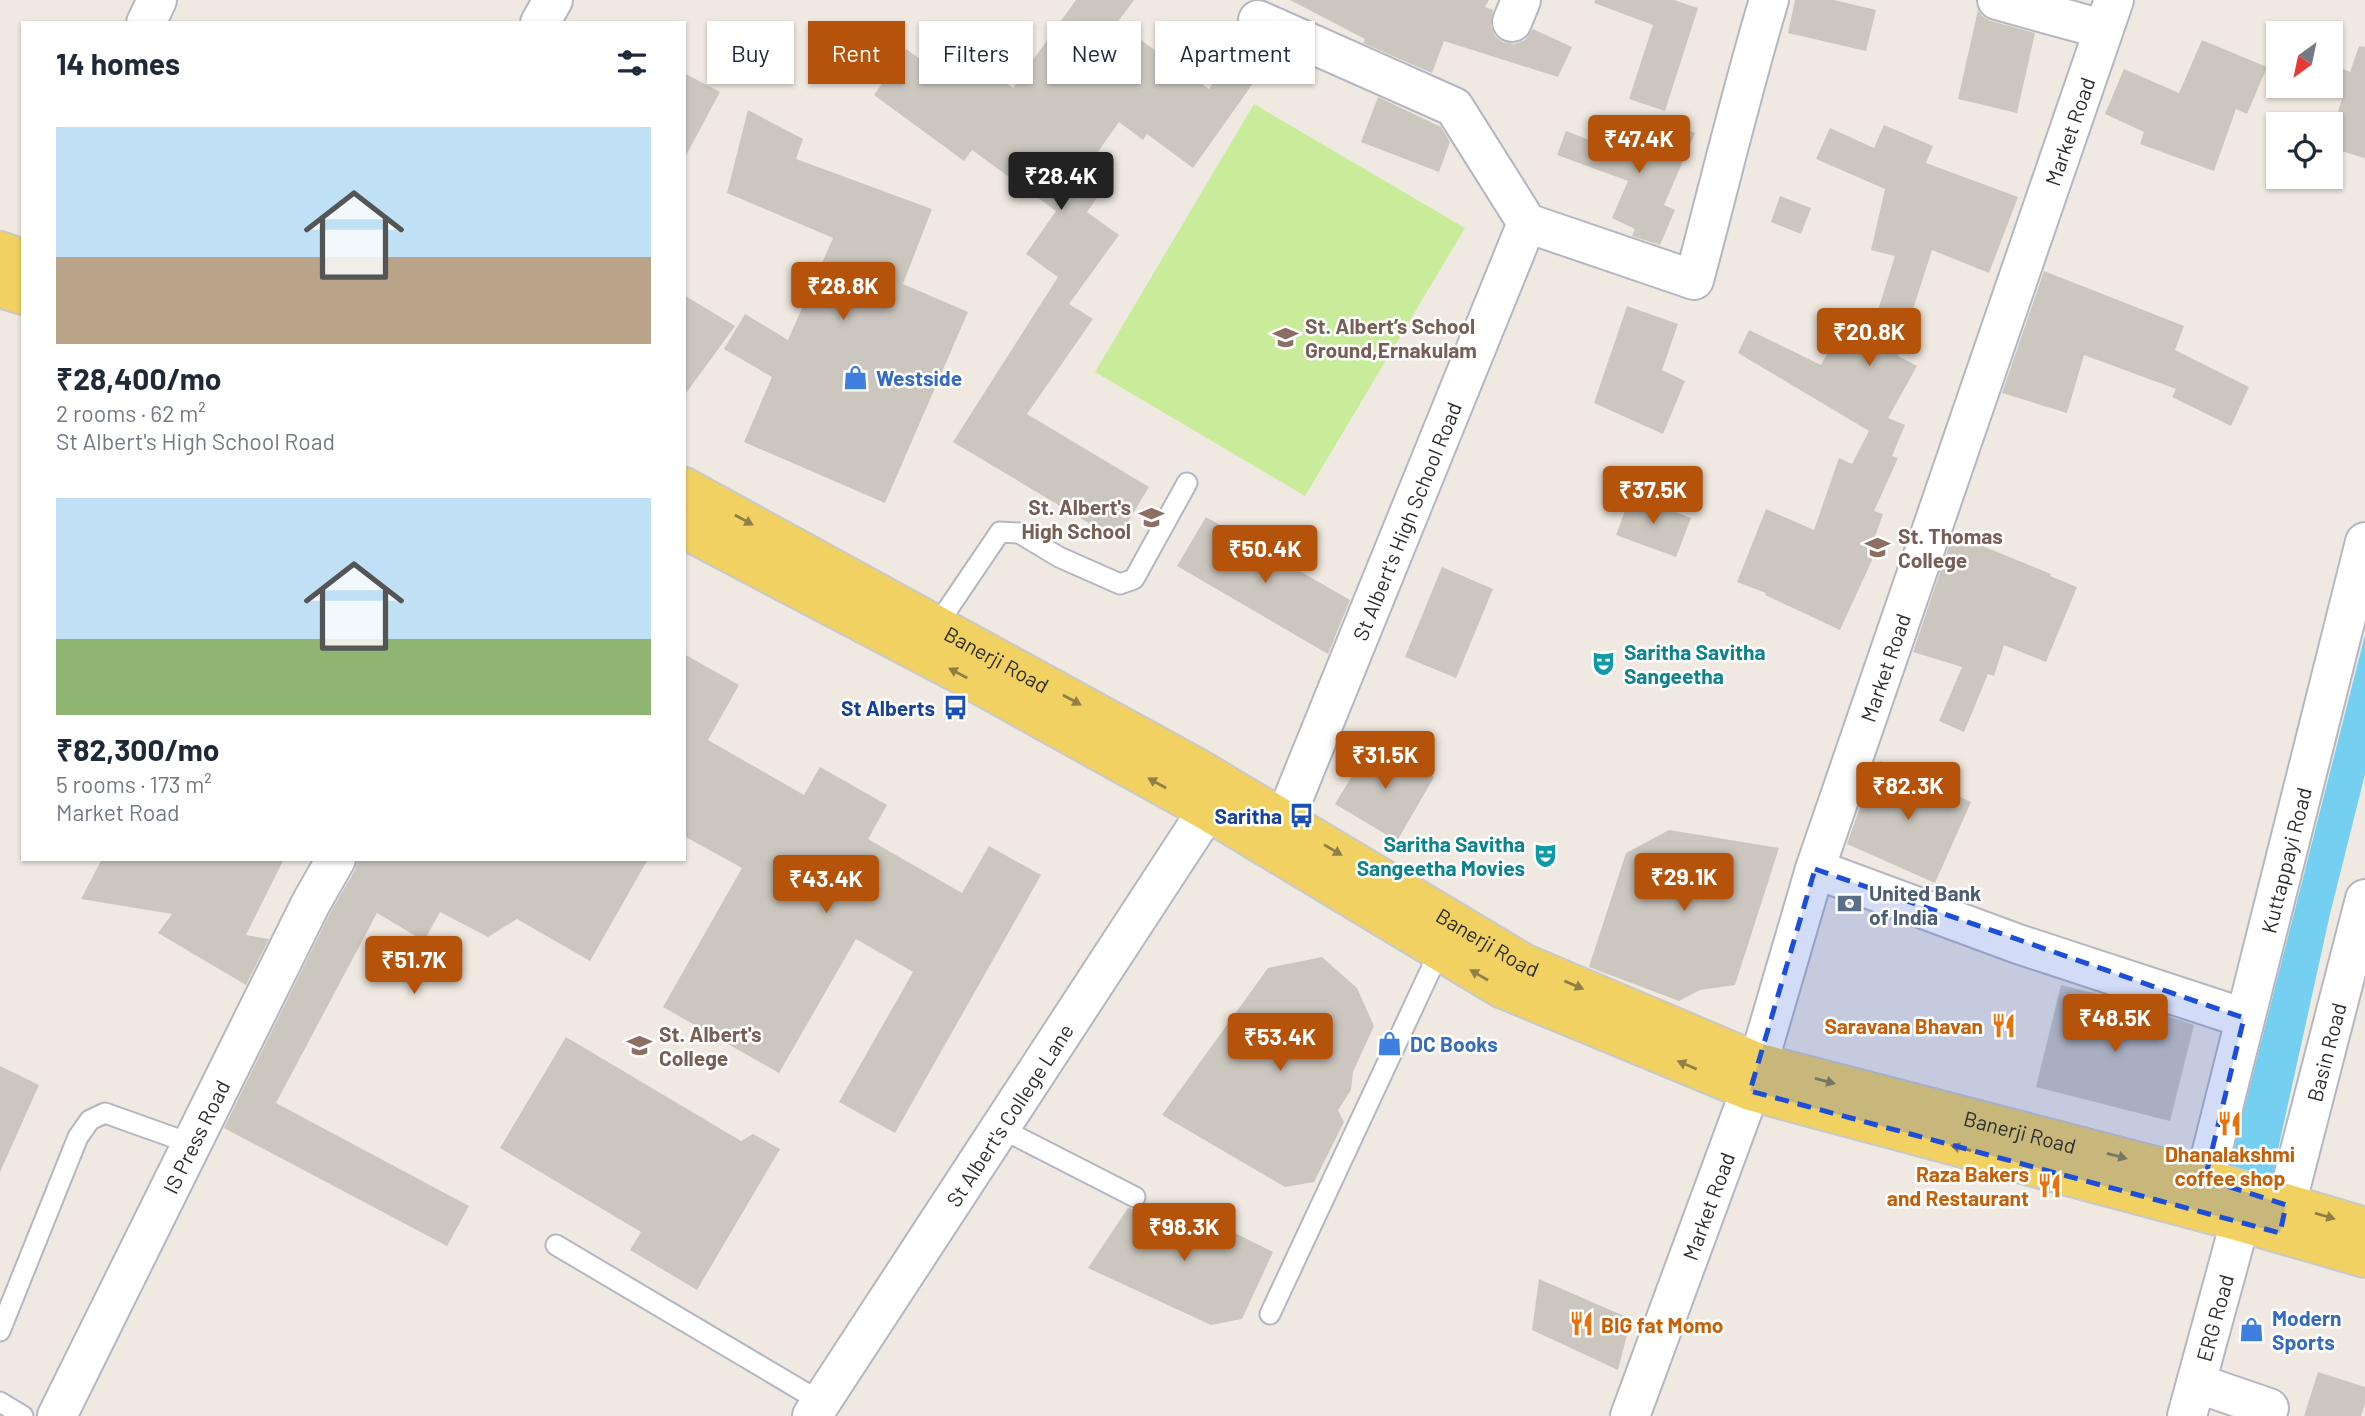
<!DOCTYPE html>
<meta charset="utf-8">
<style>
:root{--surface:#fff;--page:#f6f6f7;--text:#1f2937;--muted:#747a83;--accent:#b45309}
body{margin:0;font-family:Barlow,sans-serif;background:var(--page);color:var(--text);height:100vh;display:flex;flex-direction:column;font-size:26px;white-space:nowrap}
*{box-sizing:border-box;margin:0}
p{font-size:23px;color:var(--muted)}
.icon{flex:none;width:38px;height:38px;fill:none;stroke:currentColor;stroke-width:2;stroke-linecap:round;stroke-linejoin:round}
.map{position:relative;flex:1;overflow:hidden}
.drawer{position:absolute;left:21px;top:21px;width:665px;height:840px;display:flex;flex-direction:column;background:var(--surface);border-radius:0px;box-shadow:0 2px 5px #0004}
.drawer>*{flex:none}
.guide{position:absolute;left:707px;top:21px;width:665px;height:63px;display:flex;gap:14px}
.needle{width:46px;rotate:213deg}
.fabs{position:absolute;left:2266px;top:21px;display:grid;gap:14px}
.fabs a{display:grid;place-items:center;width:77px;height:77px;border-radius:0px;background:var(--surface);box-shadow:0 2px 5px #0004;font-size:35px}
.price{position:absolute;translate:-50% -60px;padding:0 16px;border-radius:7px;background:var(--accent);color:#fff;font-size:23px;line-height:46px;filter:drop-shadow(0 2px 4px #0008)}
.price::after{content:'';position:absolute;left:50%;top:42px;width:21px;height:16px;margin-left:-10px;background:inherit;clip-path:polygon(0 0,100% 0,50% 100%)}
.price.on{background:#222;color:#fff}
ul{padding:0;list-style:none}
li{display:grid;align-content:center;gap:14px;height:371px;padding:0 35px}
li span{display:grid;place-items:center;height:217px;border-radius:0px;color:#555}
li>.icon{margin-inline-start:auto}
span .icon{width:126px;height:126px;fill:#fffc;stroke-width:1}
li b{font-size:30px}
h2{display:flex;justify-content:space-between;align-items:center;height:84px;padding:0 35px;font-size:30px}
.chip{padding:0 24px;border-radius:0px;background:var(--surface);box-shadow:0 2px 5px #0004;font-size:24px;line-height:63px}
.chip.on{background:var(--accent);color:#fff}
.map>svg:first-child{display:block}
</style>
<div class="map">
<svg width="2365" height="1416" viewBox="0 0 2365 1416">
<rect width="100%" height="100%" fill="#efe9e1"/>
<!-- pitch -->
<polygon fill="#c9ec9a" points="1254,104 1465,228 1305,496 1095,372"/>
<!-- water -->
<polygon fill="#75cff0" points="2365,635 2365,774 2330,914 2271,1181 2228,1172"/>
<!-- building -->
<g fill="#cbc7bf">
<polygon points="1076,0 1134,0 1117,23 1209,89 1227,62 1254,82 1193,168 1147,134 1143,140 1119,122 1076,183 1097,198 1087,212 1119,235 1069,304 1093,319 1027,414 1149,487 1117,540 953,442 1058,277 1026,254 1056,211 972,150 964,161 874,95 906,49 944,76 962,51 1013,88"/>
<polygon points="1290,0 1489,0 1485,7 1493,10 1491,26 1495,36 1503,42 1514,44 1525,40 1533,29 1572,47 1558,77 1444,41 1432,73 1363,43 1365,39"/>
<polygon points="1595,0 1674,0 1698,8 1665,111 1629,99 1653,25 1594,3"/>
<polygon points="1795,0 1834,0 1876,10 1866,51 1788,33"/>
<polygon points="1978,10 1982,16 1991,21 2035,33 2017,113 1958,99"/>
<polygon points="2202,40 2267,67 2247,114 2236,109 2214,171 2140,144 2144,132 2105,114 2124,69 2179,93"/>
<polygon points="2359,46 2365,47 2365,158 2331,148 2331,134 2342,99 2331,94 2331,63 2350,72"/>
<polygon points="684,73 720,92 684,159"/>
<polygon points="1378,97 1441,127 1450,142 1439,172 1361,142"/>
<polygon points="748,110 803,139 796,159 932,209 903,284 968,312 885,503 744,442 772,377 724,349 745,314 788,340 833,238 727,193"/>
<polygon points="1654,116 1695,133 1664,205 1675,210 1660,245 1632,236 1635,229 1612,218 1628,181 1557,155 1566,131 1636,158"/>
<polygon points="1884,125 1933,146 1926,163 2018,197 1989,273 1932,250 1898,356 1917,366 1888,418 1905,425 1892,456 1898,458 1874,511 1883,514 1872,545 1878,547 1840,630 1765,595 1766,593 1737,582 1766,509 1814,530 1839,458 1852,464 1869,431 1738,353 1749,330 1821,365 1843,325 1869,339 1895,256 1871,250 1885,189 1816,159 1830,128 1874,148"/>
<polygon points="1780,196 1811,208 1801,234 1771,222"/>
<polygon points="2044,271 2184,326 2175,350 2249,387 2231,426 2172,397 2176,389 2084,355 2067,413 2002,393"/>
<polygon points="684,295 735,326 684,396"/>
<polygon points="1627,306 1678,324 1662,370 1685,381 1663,434 1594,403"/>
<polygon points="1631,495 1691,518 1676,557 1616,535"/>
<polygon points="1206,517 1350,600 1328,654 1177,566"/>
<polygon points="1953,534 2051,574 2050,576 2077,587 2046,662 2004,645 1994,676 1988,674 1964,732 1939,721 1962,667 1913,652"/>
<polygon points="1442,567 1493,589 1456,678 1405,657"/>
<polygon points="684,654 739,685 708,740 804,795 820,767 887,805 868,839 962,893 989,846 1041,875 895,1133 839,1102 913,972 856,939 779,1073 663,1007 742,868 684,836"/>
<polygon points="1373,741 1434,777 1397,841 1335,804"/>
<polygon points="1880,761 1971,802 1935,883 1847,844 1861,804"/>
<polygon points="1669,830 1779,848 1735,985 1700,990 1679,1001 1589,967 1626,853"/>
<polygon points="102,859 284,859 246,935 269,939 246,985 158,933 172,914 81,899"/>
<polygon points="358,859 648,859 590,961 517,919 488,937 440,912 424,941 377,913 276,1103 469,1206 447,1246 224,1128 330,913 355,870"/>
<polygon points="1322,957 1357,988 1374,1026 1353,1072 1351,1090 1338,1110 1344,1122 1314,1182 1285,1187 1162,1115 1268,968"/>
<polygon points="2061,985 2117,999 2194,1025 2170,1121 2036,1087"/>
<polygon points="566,1037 741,1141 753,1134 780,1149 697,1290 630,1250 641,1232 500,1148"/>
<polygon points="0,1066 39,1085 0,1172"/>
<polygon points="1177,1204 1273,1252 1242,1319 1211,1325 1088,1268 1128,1208 1150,1212"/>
<polygon points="1539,1279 1631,1319 1618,1370 1532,1330"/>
<polygon points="2318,1372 2365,1387 2365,1404 2361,1416 2304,1416"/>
</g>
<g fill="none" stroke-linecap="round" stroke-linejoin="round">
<defs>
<g id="service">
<polyline points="933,631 1000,532 1019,533 1059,557 1120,584 1134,579 1187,483"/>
<polyline points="1000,1128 1135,1197"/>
<polyline points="556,1245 821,1402"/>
<polyline points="1270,1314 1439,952"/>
<polyline points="0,1331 78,1137 90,1120 105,1113 192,1144"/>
<polyline points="0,1402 23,1416"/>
</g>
<g id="minor">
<polyline points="1997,0 2102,29"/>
<path d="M1258,20L1454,107L1527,223L1694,280C1719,187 1741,93 1769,0"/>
<polyline points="1512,22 1521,0"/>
<polyline points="540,23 553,0"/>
<path id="s1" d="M1284,821L1527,223"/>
<polyline points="1815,869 2018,944 2244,1018"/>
<path id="s2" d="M2205,1179L2365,542"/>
<path id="s3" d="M2286,1205L2365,899"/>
<polyline points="2196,1383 2269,1408"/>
<path id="s4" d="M57,1416L311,903L336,859"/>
<path id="s5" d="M812,1416L1207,811"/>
</g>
<g id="tertiary">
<polyline points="146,23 157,0"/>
<path id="s6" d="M1630,1416L1750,1091L1815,869L2114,0"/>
<path id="s7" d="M2187,1416L2240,1222"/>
</g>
<g id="primary">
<polyline points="0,251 23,259"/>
<polyline points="0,288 23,295"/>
<path id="s8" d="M684,487L1199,769L1523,963L1759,1063L2205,1179L2365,1227"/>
<polyline points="684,529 962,675 1207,811 1501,988 1750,1091 2240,1222 2365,1258"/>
</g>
</defs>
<!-- service casing -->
<use href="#service" stroke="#b4b7c1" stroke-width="23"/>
<!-- minor casing -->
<use href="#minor" stroke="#b4b7c1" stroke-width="42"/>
<!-- tertiary casing -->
<use href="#tertiary" stroke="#b4b7c1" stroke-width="42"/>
<!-- primary casing -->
<use href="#primary" stroke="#c9c9c9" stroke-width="42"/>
<!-- service -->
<use href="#service" stroke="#fff" stroke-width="19"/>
<!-- minor -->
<use href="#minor" stroke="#fff" stroke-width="38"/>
<!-- tertiary -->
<use href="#tertiary" stroke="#fff" stroke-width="38"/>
<!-- primary -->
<use href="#primary" stroke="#f2d163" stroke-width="38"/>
</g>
<!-- one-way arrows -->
<defs><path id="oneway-solid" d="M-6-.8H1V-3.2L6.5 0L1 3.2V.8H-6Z" transform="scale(1.75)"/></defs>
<g fill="#908048">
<use href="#oneway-solid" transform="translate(744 520) rotate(29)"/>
<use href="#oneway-solid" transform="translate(958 673) rotate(-152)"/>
<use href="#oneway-solid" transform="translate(1072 700) rotate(29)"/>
<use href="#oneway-solid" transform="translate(1157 783) rotate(-151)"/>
<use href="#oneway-solid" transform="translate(1333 850) rotate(31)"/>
<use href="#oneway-solid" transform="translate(1479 975) rotate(-150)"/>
<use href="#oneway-solid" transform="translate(1574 985) rotate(23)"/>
<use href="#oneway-solid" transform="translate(1687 1065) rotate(-157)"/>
<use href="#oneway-solid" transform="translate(1825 1081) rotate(15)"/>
<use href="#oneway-solid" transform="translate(1961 1148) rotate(-165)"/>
<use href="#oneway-solid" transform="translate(2117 1156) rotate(15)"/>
<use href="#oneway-solid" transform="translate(2325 1216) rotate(16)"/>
</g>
<!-- marked area -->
<path fill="#1d4ed8" fill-opacity="0.2" stroke="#1d4ed8" stroke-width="5" stroke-dasharray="14 9" stroke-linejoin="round" d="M1815,869L2244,1018L2205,1179L2286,1205L2280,1233L1750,1091Z"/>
<!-- icons -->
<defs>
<symbol id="school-bare" viewBox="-9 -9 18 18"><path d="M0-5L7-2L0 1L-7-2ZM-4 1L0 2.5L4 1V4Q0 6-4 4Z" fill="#8d6e63" stroke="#fff" stroke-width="2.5" paint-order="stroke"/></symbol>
<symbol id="shop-bare" viewBox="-9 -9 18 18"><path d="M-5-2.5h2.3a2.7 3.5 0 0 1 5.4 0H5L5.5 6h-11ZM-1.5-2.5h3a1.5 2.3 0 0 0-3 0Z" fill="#3f7fe0" stroke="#fff" stroke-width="2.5" paint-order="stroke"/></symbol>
<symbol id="university-bare" viewBox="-9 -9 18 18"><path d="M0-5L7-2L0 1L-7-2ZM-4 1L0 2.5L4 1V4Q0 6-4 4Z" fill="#8d6e63" stroke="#fff" stroke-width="2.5" paint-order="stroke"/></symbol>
<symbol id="theatre-bare" viewBox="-9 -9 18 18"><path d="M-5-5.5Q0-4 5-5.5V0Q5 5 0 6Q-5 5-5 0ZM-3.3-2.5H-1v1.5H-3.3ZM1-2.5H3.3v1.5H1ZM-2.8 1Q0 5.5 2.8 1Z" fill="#0f9aa8" stroke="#fff" stroke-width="2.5" paint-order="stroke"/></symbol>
<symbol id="bus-bare" viewBox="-9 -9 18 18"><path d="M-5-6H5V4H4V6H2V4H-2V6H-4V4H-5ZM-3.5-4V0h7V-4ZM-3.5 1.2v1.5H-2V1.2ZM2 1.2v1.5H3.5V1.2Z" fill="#1a4fb4" stroke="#fff" stroke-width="2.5" paint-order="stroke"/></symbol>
<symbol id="bank-bare" viewBox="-9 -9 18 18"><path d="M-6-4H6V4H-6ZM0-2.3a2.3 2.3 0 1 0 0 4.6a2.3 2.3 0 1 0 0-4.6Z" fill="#5c6f8a" stroke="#fff" stroke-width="2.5" paint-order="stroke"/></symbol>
<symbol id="restaurant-bare" viewBox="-9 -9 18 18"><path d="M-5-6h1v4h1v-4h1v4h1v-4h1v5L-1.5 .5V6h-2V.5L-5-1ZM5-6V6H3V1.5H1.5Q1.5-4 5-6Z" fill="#e8710a" stroke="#fff" stroke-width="2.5" paint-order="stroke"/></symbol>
</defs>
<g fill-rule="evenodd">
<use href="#school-bare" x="1268" y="320" width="35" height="35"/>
<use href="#shop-bare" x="838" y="360" width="35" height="35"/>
<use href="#school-bare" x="1134" y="500" width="35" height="35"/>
<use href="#university-bare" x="1860" y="530" width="35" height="35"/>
<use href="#theatre-bare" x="1586" y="646" width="35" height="35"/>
<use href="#bus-bare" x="938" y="690" width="35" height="35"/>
<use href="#bus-bare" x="1284" y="798" width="35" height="35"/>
<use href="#theatre-bare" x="1528" y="838" width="35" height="35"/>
<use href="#bank-bare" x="1832" y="886" width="35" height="35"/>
<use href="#restaurant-bare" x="1986" y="1008" width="35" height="35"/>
<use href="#shop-bare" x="1372" y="1026" width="35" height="35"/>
<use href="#university-bare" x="622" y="1028" width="35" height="35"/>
<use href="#restaurant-bare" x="2212" y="1106" width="35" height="35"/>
<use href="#restaurant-bare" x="2032" y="1168" width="35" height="35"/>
<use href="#restaurant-bare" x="1564" y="1306" width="35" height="35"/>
<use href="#shop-bare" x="2234" y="1312" width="35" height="35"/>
</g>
<g text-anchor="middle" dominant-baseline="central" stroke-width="5" stroke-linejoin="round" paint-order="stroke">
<!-- street labels -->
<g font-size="21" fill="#2e2e2e" stroke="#fff">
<text stroke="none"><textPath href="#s6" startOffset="1358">Market Road</textPath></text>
<text stroke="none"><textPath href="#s1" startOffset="324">St Albert's High School Road</textPath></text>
<text stroke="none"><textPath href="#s8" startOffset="357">Banerji Road</textPath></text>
<text stroke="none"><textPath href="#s6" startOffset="791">Market Road</textPath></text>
<text stroke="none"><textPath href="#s2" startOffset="329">Kuttappayi Road</textPath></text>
<text stroke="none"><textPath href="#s8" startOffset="924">Banerji Road</textPath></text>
<text stroke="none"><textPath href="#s3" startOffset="158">Basin Road</textPath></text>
<text stroke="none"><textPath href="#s5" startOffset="360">St Albert's College Lane</textPath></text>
<text stroke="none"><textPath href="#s8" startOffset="1491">Banerji Road</textPath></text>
<text stroke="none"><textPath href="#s4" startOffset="312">IS Press Road</textPath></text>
<text stroke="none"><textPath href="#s6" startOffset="224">Market Road</textPath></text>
<text stroke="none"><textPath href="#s7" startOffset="102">ERG Road</textPath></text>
</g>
<!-- education labels -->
<g font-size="21" font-weight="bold" fill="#785e54" stroke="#fff" text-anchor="start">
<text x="1305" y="325">St. Albert’s School<tspan x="1305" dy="24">Ground,Ernakulam</tspan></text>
<text x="1131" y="506" text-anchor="end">St. Albert's<tspan x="1131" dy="24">High School</tspan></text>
<text x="1898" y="535">St. Thomas<tspan x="1898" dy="24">College</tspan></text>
<text x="659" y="1033">St. Albert's<tspan x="659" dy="24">College</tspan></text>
</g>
<!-- shop labels -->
<g font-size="21" font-weight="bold" fill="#366cbe" stroke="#fff" text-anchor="start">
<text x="876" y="377">Westside</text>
<text x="1410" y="1043">DC Books</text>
<text x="2272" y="1317">Modern<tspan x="2272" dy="24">Sports</tspan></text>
</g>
<!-- culture labels -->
<g font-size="21" font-weight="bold" fill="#0d838f" stroke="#fff" text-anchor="start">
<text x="1624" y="651">Saritha Savitha<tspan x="1624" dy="24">Sangeetha</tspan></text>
<text x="1525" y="843" text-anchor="end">Saritha Savitha<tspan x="1525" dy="24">Sangeetha Movies</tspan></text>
</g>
<!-- transit labels -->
<g font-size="21" font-weight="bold" fill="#164399" stroke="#fff" text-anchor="end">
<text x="935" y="707">St Alberts</text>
<text x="1282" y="815">Saritha</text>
</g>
<!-- service labels -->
<g font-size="21" font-weight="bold" fill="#4e5e75" stroke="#fff" text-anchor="start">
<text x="1869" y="892">United Bank<tspan x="1869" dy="24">of India</tspan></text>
</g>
<!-- food labels -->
<g font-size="21" font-weight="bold" fill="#c56008" stroke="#fff" text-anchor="end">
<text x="1983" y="1025">Saravana Bhavan</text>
<text x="2230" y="1153" text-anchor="middle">Dhanalakshmi<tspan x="2230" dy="24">coffee shop</tspan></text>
<text x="2029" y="1173">Raza Bakers<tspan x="2029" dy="24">and Restaurant</tspan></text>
<text x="1601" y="1324" text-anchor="start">BIG fat Momo</text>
</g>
</g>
</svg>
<div class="fabs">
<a><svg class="needle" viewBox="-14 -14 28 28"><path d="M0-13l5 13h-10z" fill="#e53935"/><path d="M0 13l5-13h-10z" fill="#747a83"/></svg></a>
<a><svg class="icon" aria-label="locate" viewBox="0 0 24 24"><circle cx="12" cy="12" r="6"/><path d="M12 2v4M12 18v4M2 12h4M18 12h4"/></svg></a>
</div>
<b class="price" style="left:1639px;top:175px">₹47.4K</b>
<b class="price on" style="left:1061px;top:212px">₹28.4K</b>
<b class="price" style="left:843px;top:322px">₹28.8K</b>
<b class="price" style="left:1869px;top:368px">₹20.8K</b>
<b class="price" style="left:1653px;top:526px">₹37.5K</b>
<b class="price" style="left:1265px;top:585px">₹50.4K</b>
<b class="price" style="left:1385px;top:791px">₹31.5K</b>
<b class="price" style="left:1908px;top:822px">₹82.3K</b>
<b class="price" style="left:1684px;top:913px">₹29.1K</b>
<b class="price" style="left:826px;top:915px">₹43.4K</b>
<b class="price" style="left:414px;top:996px">₹51.7K</b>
<b class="price" style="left:2115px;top:1054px">₹48.5K</b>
<b class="price" style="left:1280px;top:1073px">₹53.4K</b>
<b class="price" style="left:1184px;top:1263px">₹98.3K</b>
<div class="guide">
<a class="chip">Buy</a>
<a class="chip on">Rent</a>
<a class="chip">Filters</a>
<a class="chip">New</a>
<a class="chip">Apartment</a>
</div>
<section class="drawer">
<h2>14 homes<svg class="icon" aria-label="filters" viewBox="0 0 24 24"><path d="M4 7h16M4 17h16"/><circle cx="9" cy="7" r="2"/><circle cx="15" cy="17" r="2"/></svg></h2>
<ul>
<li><span style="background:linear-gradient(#bfe0f5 60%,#b9a48a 0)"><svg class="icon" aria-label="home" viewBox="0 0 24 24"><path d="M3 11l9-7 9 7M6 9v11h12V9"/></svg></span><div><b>₹28,400/mo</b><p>2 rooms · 62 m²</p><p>St Albert's High School Road</p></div></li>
<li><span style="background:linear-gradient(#bfe0f5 65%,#8fb573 0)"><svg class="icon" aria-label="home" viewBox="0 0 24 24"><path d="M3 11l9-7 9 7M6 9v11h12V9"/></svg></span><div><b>₹82,300/mo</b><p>5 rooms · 173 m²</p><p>Market Road</p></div></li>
</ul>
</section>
</div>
